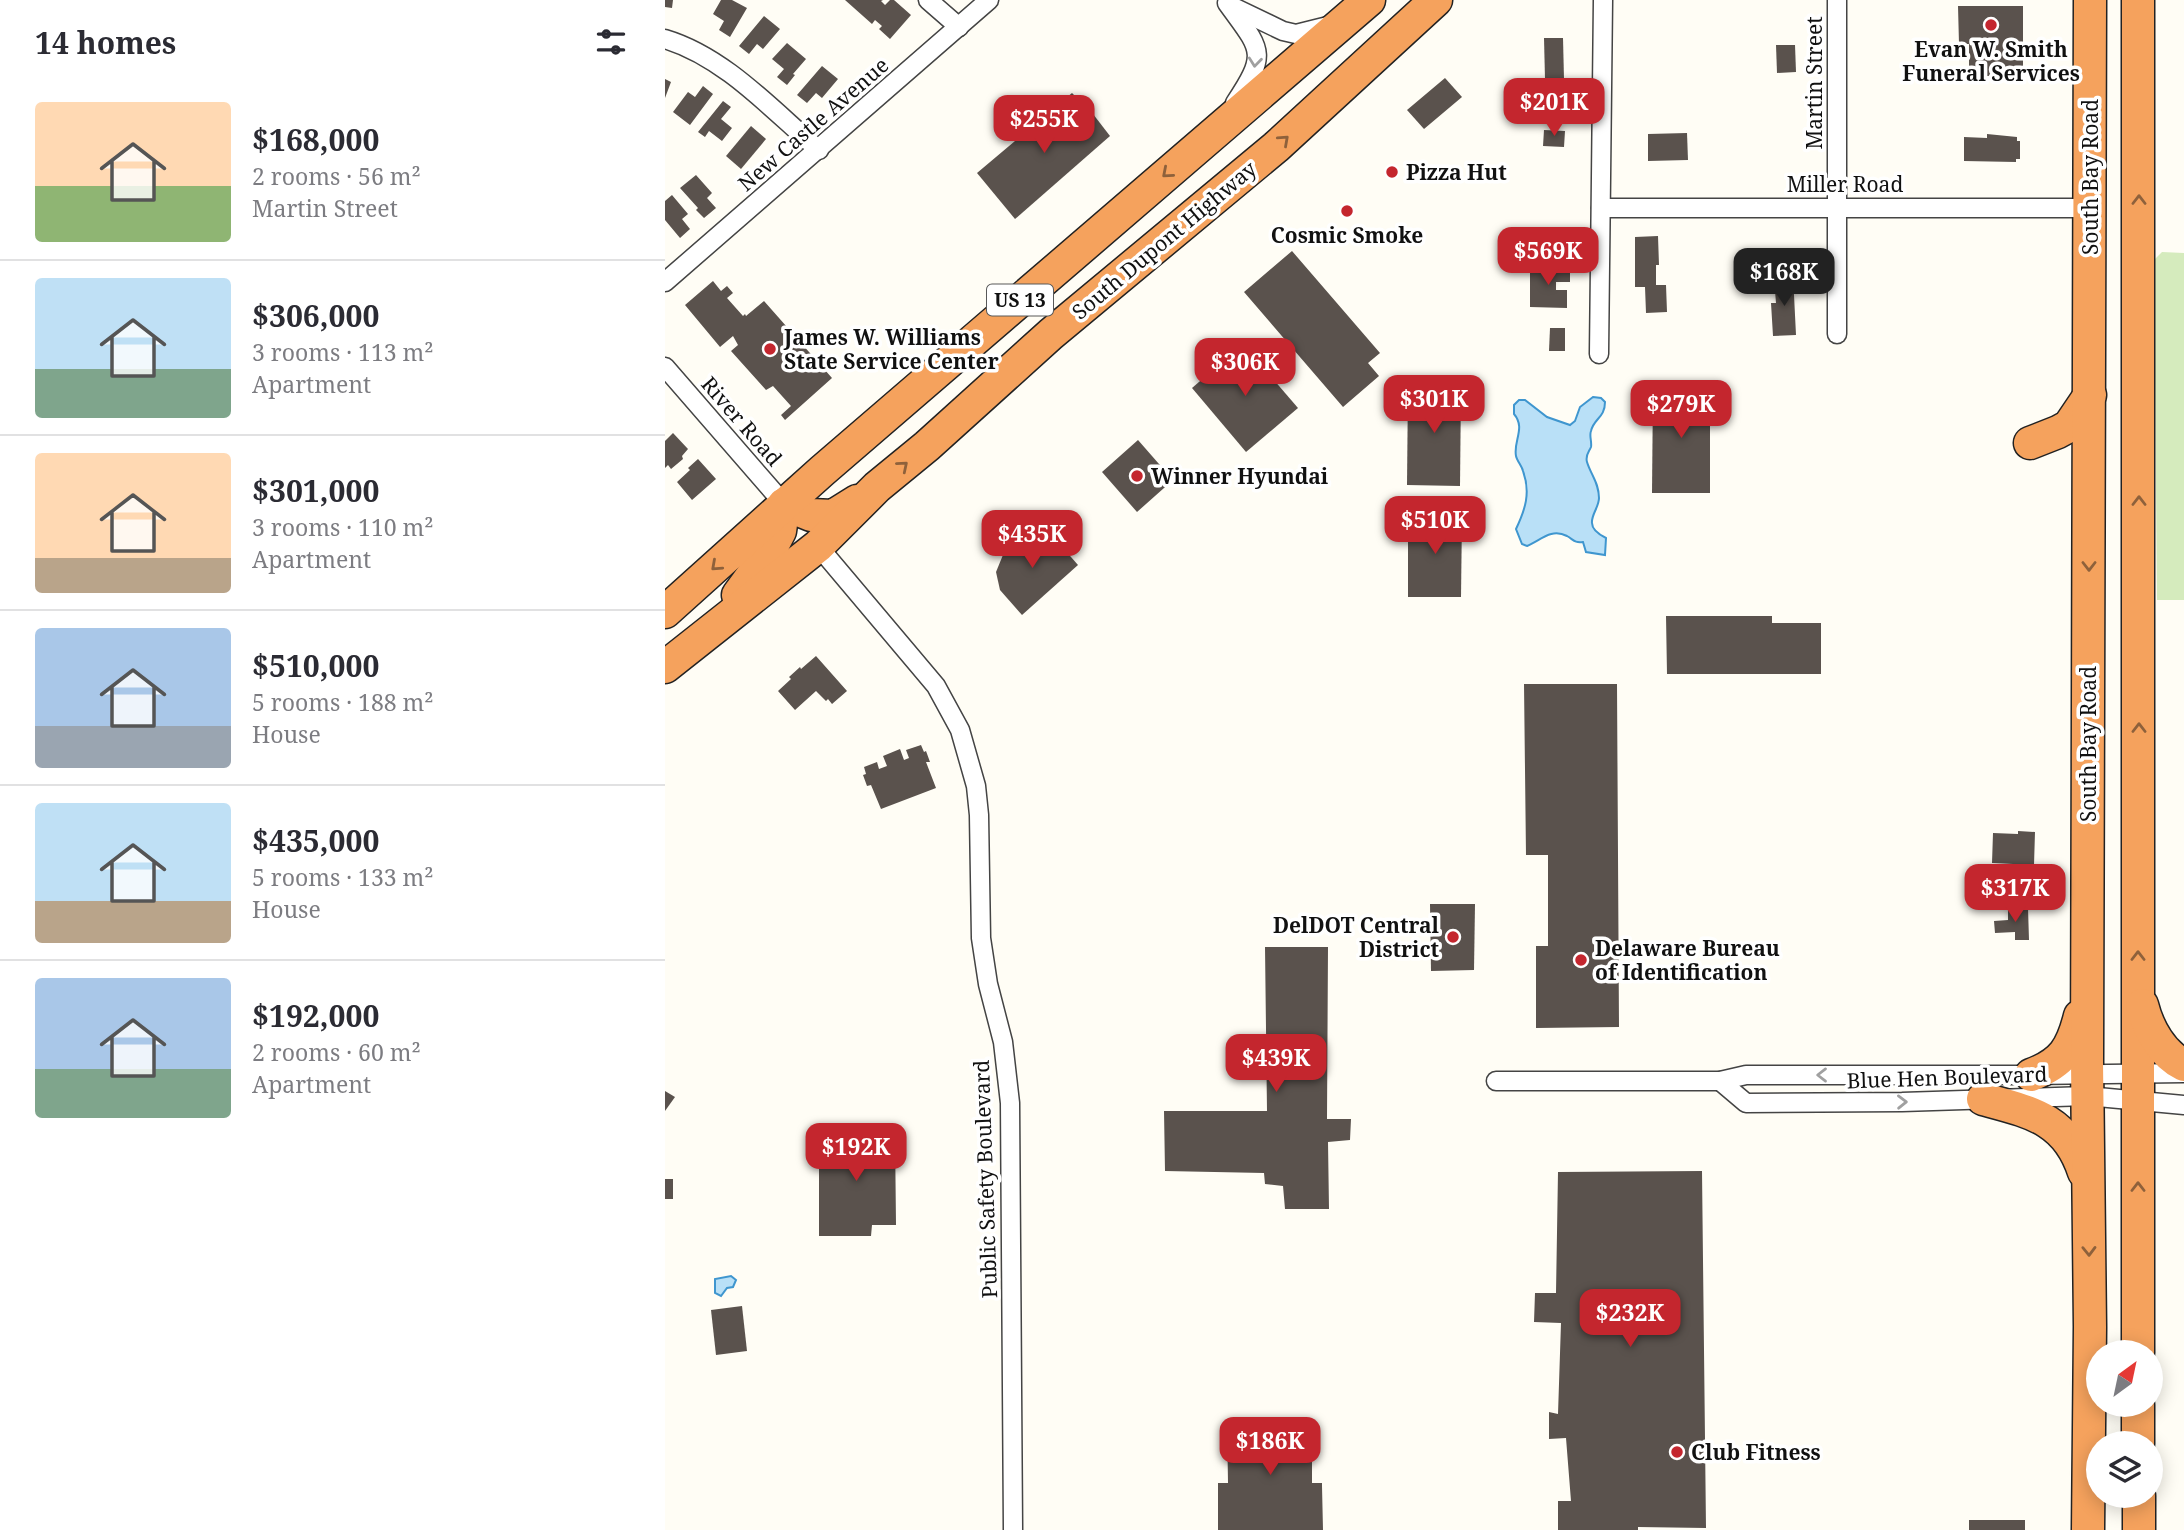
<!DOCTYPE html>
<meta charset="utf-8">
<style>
:root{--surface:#fff;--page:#f7f7f7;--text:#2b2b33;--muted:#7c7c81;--line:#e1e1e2;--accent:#c4262e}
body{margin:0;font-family:"Noto Serif",serif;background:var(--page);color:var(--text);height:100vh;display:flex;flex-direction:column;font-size:26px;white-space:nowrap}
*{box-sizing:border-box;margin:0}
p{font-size:23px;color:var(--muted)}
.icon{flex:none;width:38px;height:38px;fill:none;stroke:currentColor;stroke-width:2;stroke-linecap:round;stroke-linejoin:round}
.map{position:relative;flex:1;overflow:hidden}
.side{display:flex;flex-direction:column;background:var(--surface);width:665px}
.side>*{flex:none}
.needle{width:46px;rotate:33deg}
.buttons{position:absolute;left:1421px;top:1340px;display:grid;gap:14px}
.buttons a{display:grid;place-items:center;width:77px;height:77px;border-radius:50%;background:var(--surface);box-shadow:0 4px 18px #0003;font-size:35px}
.price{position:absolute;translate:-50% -60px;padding:0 16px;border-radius:14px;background:var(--accent);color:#fff;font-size:23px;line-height:46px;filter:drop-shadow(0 2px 4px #0008)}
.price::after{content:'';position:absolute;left:50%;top:42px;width:21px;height:16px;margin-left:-10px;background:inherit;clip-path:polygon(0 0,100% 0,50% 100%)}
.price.on{background:#222;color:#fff}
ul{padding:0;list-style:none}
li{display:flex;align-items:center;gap:21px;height:175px;padding:0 35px}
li+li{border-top:2px solid var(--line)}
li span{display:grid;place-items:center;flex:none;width:196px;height:140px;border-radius:7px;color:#555}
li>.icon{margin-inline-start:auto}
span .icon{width:84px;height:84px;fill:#fffc;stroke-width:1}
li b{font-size:30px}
h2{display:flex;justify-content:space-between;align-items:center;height:84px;padding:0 35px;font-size:30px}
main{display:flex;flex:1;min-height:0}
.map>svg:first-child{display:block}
</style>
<main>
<section class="side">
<h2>14 homes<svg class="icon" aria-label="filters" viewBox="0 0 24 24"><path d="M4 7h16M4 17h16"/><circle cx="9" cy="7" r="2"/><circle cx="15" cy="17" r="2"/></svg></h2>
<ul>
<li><span style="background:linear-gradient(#ffd9b3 60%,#8fb573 0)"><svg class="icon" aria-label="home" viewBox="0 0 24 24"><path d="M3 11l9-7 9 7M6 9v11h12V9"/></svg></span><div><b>$168,000</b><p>2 rooms · 56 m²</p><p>Martin Street</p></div></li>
<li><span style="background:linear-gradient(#bfe0f5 65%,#7fa58c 0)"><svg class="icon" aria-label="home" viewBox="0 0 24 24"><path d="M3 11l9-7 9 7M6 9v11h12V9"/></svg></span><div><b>$306,000</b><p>3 rooms · 113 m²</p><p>Apartment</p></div></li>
<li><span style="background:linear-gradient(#ffd9b3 75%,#b9a48a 0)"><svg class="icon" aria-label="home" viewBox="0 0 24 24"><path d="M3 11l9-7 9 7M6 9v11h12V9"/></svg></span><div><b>$301,000</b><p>3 rooms · 110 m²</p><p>Apartment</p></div></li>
<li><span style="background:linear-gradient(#a9c7e8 70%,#9aa5b1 0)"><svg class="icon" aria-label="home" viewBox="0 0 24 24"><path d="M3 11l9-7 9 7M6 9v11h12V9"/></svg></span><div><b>$510,000</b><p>5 rooms · 188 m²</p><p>House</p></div></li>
<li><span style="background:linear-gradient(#bfe0f5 70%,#b9a48a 0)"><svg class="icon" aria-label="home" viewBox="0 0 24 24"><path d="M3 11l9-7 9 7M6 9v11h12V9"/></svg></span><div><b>$435,000</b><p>5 rooms · 133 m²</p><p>House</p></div></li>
<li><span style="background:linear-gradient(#a9c7e8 65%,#7fa58c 0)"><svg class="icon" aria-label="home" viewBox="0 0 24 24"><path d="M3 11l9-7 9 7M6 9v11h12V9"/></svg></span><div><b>$192,000</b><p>2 rooms · 60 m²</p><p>Apartment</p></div></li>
</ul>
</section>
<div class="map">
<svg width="1519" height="1530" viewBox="0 0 1519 1530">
<rect width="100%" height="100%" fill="#fffdf5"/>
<!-- green -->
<polygon fill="#d5ebbd" points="1497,252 1519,253 1519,600 1492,600 1489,260"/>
<!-- water -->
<g fill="#b9e0f7" stroke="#3f96cf" stroke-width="2">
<path d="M928,397L936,398L940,402C940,418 929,418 926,431C924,436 927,441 926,447C924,452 920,455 922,462C926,475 934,483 934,498C934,507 926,515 927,523C927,530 935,535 941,538L940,555L921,552L918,542C909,543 909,540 902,536C886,528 876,540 862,546L857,544L851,529C860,510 866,493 858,471C857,466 852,461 851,456C848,441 861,428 849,414V405L854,400H860L882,417L905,425L910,421L915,407Z"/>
<polygon points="66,1276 71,1280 68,1287 62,1288 56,1296 50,1293 50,1279"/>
</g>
<!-- building -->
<g fill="#5a524d">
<polygon points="0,0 8,0 7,8 0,7"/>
<polygon points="56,0 67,0 82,8 65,37 54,30 59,21 48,14"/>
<polygon points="180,0 218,0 216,1 220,5 225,0 229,0 246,15 225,39 214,29 217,26 210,20 207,24"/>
<polygon points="1293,6 1358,6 1358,76 1304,76 1304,44 1294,44"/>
<polygon points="99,16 115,29 98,49 92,44 84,54 74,46"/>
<polygon points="879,38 898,38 899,79 880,79"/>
<polygon points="122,43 141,59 128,74 130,75 122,85 112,77 119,69 107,59"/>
<polygon points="1111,45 1130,45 1131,72 1112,73"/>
<polygon points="157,66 173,79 157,98 151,93 142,103 132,95"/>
<polygon points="780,78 797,97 759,129 742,110"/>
<polygon points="0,79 6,82 0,98"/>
<polygon points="38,86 48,94 25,125 8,112 23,92 30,97"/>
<polygon points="407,93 428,114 445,136 350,219 312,173"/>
<polygon points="58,101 66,107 56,119 67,128 57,141 44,131 40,137 33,132"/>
<polygon points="86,126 101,139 76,169 61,156"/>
<polygon points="879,130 900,131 899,147 878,146"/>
<polygon points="1022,133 1023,160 983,161 983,134"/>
<polygon points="1322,134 1352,137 1352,141 1355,141 1355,159 1351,159 1351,162 1299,161 1299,137 1322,138"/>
<polygon points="31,175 47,193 42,198 51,208 39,218 31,210 33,208 15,188"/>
<polygon points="7,195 23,214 17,219 25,229 15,238 0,220 0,201"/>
<rect x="854" y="231" width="41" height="24"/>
<polygon points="993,236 994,265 991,265 991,285 1001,285 1002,312 981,313 980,287 970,287 970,237"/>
<polygon points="627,251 715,353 703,363 714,376 678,407 579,292"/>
<polygon points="865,267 905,268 905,282 891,282 891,290 902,290 902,308 865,307"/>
<polygon points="1128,275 1131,335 1108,336 1106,303 1111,303 1110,291 1113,291 1112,276"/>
<polygon points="48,281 56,291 62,286 68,293 62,298 78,316 80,314 81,316 99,301 167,378 120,420 116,415 126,406 108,386 101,390 66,351 73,345 68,336 55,347 20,305"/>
<polygon points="885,328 900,328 900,351 884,351"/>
<polygon points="578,344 633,408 581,452 527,388"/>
<polygon points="743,384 796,385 795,486 742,485"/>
<polygon points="988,387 1045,388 1045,493 987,493"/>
<polygon points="8,433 23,449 17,456 18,459 6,469 3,465 0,468 0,441"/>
<polygon points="473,440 508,480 472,512 437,472"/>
<polygon points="33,459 51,479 27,500 12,482 25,470 23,468"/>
<polygon points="743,515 797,515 796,597 743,597"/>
<polygon points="373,534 392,541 413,565 357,615 335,590 331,572 340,550 354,537"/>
<polygon points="1001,616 1107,616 1107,623 1156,623 1156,674 1002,674"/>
<polygon points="151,656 182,691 167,704 163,699 161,701 151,691 130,710 113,691 126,679 124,677 135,667 136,669"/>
<polygon points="859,684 952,684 954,1027 871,1028 871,946 883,946 883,855 861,855"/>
<polygon points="256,745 259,752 261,751 265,762 261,762 271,788 216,809 206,785 202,786 198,775 201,774 199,767 212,762 214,769 222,766 218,756 235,749 239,760 244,758 241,750"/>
<polygon points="1353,831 1370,832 1369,865 1327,863 1328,833 1353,834"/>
<polygon points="765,904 810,904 809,970 766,971"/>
<polygon points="1363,908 1364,940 1350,940 1350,932 1330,933 1329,921 1343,920 1343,909"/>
<polygon points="600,947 663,947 662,1119 686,1119 685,1140 663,1142 664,1209 620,1209 618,1186 600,1184 599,1173 500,1171 499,1111 602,1111"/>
<polygon points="0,1091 10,1097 0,1111"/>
<polygon points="164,1130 173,1130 173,1134 230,1134 231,1225 207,1225 206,1236 154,1236 154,1134 164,1134"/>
<polygon points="1037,1171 1041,1528 973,1527 973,1530 893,1530 893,1501 906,1501 901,1438 884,1439 884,1412 893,1414 896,1323 869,1322 870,1293 891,1293 893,1172"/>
<rect x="0" y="1179" width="8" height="20"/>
<polygon points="77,1306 82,1351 51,1355 46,1310"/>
<polygon points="647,1418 647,1483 657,1483 657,1486 658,1530 553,1530 553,1483 563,1483 562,1419"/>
<rect x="1304" y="1520" width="56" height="10"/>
</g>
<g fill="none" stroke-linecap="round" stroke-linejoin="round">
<defs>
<g id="street">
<polyline points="263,0 294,27"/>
<path d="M562,3C596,50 604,52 570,103"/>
<polyline points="566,6 618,31 631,34 667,25"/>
<path d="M0,39C60,57 107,110 154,150"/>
<polyline points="936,208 1425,208"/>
<polyline points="0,282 324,0"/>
<polyline points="1172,334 1172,0"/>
<polyline points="934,354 938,0"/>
<polyline points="0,367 119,504"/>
<polyline points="153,546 271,686 295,730 311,786 314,815 316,938 323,984 338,1042 345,1103 348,1530"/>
<polyline points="831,1081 1055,1081 1081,1075 1366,1075 1519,1073"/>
<polyline points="1055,1081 1081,1103 1237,1102 1422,1096 1519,1105"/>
</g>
<g id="highway">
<polyline points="1473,0 1473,1353"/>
<polyline points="1365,443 1393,432 1404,426 1425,395"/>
<polyline points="73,595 103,554 115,531 119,504 146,515 168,516 192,501"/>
<polyline points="0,612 157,471 704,0"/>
<polyline points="0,667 153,546 212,487 262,446 386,334 611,147 771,0"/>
<path d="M1477,1005C1483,1029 1497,1054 1519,1065"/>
<path d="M1366,1075C1398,1063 1407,1048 1415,1016"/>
<path d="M1318,1099C1366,1112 1402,1119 1419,1172"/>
<polyline points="1473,1405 1473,1444"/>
<polyline points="1474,1496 1474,1530"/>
<polyline points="1423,1530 1425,1327 1422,1062 1425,0"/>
</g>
</defs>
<!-- street casing -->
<use href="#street" stroke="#444" stroke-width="21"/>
<!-- highway casing -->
<use href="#highway" stroke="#222" stroke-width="35"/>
<!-- street -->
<use href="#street" stroke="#fff" stroke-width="18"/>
<!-- highway -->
<use href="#highway" stroke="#f5a25d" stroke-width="32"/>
</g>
<!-- one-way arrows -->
<defs><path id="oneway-chevron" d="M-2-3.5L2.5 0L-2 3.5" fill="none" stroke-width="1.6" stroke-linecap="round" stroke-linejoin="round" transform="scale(1.75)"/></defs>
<g stroke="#a0a0a0">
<use href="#oneway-chevron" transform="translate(590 62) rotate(96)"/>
<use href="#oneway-chevron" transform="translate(1157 1075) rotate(-180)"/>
<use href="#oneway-chevron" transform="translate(1237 1102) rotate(-1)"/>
</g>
<g stroke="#8e613b">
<use href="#oneway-chevron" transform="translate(619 140) rotate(-42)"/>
<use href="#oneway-chevron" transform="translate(502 173) rotate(139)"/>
<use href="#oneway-chevron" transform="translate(1474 200) rotate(-90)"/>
<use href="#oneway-chevron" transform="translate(238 466) rotate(-40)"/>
<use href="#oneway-chevron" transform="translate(1474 501) rotate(-90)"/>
<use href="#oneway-chevron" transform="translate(51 566) rotate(138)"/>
<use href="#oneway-chevron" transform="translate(1424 566) rotate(90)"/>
<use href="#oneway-chevron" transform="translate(1474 728) rotate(-90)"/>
<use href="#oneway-chevron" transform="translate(1473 956) rotate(-90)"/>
<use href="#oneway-chevron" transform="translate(1473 1187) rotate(-90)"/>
<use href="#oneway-chevron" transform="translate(1424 1251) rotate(89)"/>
</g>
<!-- markers -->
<g fill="#c4262e" stroke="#fff" stroke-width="2.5">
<circle cx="1326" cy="25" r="7"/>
<circle cx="727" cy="172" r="7"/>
<circle cx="682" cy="211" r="7"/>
<circle cx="105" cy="349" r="7"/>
<circle cx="472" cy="476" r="7"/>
<circle cx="788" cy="937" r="7"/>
<circle cx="916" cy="960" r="7"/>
<circle cx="1012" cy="1452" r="7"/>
</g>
<g text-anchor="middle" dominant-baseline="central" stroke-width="7" stroke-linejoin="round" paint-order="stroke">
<!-- shield labels -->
<rect fill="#fff" stroke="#585858" stroke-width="2" x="322" y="284.5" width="66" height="31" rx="5"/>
<g font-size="19" font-weight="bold" fill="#111">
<text x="355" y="300">US 13</text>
</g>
<!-- poi labels -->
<g font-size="21" font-weight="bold" fill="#111" stroke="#fff" text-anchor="start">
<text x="1326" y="49" text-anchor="middle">Evan W. Smith<tspan x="1326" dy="24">Funeral Services</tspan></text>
<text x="741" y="172">Pizza Hut</text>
<text x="682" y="235" text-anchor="middle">Cosmic Smoke</text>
<text x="119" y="337">James W. Williams<tspan x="119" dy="24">State Service Center</tspan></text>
<text x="486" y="476">Winner Hyundai</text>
<text x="774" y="925" text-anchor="end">DelDOT Central<tspan x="774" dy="24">District</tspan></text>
<text x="930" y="948">Delaware Bureau<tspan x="930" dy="24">of Identification</tspan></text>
<text x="1026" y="1452">Club Fitness</text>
</g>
<!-- street labels -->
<g font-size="21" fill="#111" stroke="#fff">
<text transform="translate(1149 83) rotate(-90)">Martin Street</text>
<text transform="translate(148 124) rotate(-41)">New Castle Avenue</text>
<text transform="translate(1425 177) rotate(-90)">South Bay Road</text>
<text x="1180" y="184">Miller Road</text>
<text transform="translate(499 240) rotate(-40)">South Dupont Highway</text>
<text transform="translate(77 421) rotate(49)">River Road</text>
<text transform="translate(1423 744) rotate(-90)">South Bay Road</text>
<text transform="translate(1282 1077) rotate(-2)">Blue Hen Boulevard</text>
<text transform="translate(320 1179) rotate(-92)">Public Safety Boulevard</text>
</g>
</g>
</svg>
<div class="buttons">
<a><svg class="needle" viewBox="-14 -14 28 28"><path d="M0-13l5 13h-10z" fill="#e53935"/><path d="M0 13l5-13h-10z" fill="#7c7c81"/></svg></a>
<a><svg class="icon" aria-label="layers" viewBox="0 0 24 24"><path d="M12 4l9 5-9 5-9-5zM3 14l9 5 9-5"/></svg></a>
</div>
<b class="price" style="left:889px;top:138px">$201K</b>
<b class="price" style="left:379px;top:155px">$255K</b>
<b class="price" style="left:883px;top:287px">$569K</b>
<b class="price on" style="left:1119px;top:308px">$168K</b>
<b class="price" style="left:580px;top:398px">$306K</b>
<b class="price" style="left:769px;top:435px">$301K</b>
<b class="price" style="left:1016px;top:440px">$279K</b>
<b class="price" style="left:770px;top:556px">$510K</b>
<b class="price" style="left:367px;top:570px">$435K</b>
<b class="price" style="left:1350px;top:924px">$317K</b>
<b class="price" style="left:611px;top:1094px">$439K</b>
<b class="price" style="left:191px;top:1183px">$192K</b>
<b class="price" style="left:965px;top:1349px">$232K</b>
<b class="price" style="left:605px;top:1477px">$186K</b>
</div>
</main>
